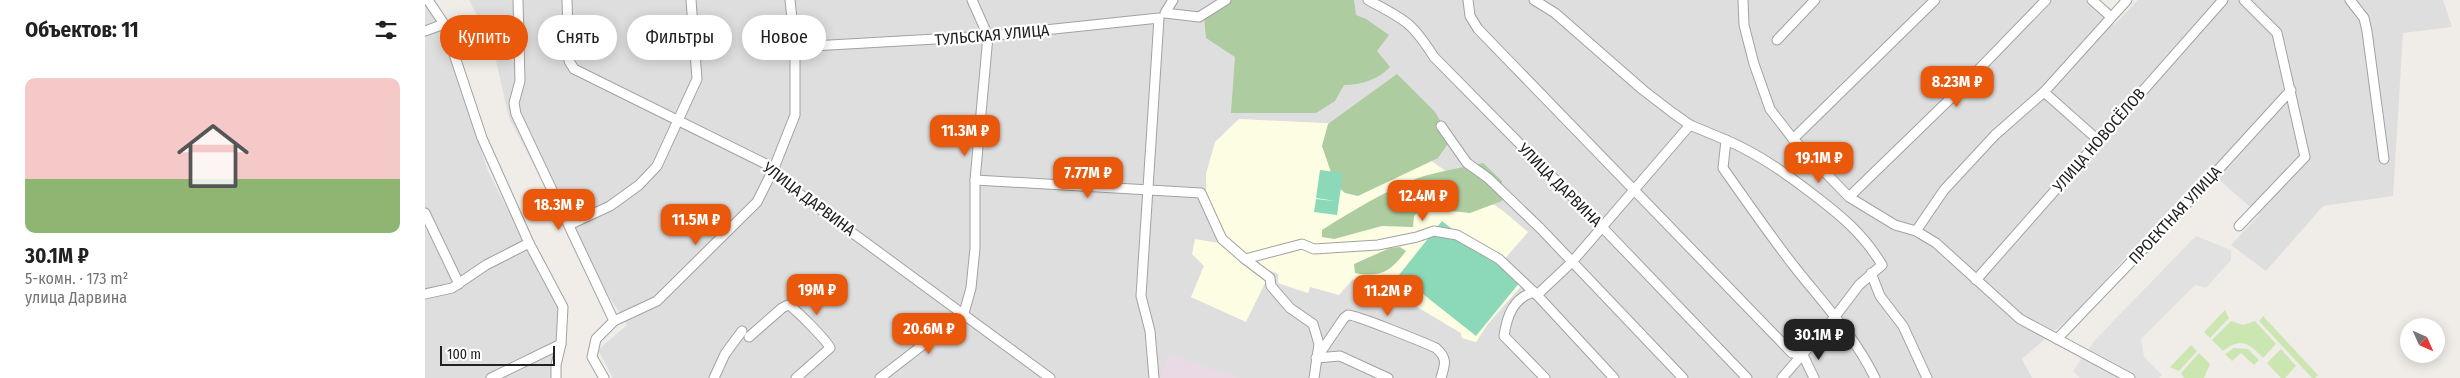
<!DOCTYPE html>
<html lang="ru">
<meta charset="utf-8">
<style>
:root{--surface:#fff;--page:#f6f6f6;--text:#202124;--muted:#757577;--accent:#ea580c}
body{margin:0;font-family:"Fira Sans Condensed",sans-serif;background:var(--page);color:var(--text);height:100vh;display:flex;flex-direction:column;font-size:19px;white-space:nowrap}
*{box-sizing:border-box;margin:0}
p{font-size:16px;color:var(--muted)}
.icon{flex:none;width:28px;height:28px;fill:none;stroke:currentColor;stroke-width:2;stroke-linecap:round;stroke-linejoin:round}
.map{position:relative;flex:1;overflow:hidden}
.panel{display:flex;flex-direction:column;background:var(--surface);width:425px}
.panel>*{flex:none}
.top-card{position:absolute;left:15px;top:15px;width:475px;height:45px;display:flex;gap:10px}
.needle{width:32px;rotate:135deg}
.fabs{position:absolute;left:1975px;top:318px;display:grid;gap:10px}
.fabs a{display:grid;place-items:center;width:45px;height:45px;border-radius:50%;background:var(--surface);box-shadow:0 2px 12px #0003;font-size:25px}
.scale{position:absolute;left:15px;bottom:12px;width:115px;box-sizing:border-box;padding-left:5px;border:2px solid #212121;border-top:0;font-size:14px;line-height:18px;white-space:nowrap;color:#212121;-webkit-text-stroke:4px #fff;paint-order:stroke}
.price{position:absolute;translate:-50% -42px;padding:0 11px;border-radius:10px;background:var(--accent);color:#fff;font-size:16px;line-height:32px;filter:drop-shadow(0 1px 2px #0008)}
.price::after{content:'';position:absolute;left:50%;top:30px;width:15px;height:11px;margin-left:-8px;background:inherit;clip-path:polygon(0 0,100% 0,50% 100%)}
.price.current{background:#222;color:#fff}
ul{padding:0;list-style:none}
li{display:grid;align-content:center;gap:10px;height:265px;padding:0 25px}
li span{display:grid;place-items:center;height:155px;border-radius:10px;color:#555}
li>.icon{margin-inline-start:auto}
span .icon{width:90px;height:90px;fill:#fffc;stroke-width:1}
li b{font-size:21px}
h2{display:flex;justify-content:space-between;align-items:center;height:60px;padding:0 25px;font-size:21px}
.chip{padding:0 18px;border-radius:22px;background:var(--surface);box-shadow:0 2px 12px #0003;font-size:18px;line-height:45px}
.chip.current{background:var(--accent);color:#fff}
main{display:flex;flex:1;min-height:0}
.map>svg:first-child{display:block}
</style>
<main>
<section class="panel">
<h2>Объектов: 11<svg class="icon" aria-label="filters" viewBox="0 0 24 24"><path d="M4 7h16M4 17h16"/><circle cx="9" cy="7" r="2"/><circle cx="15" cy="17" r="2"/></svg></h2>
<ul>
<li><span style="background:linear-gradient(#f6c9c9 65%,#8fb573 0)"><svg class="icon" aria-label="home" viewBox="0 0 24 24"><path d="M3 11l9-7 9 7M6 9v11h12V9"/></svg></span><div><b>30.1M ₽</b><p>5-комн. · 173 m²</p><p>улица Дарвина</p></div></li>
</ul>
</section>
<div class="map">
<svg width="2035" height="378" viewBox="0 0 2035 378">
<rect width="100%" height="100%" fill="#f0ede8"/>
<!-- residential -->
<g fill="#dfdede" fill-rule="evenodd">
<path d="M44,0H1663L1689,25L1713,0H2018L2027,27L1978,33L1968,196L1898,206L1841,271L1806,245L1834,215L1782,169L1649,314L1597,359L1607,378H188L173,350L202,325L143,230L84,118L68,47ZM814,119L956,126L1078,211L1103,232L1075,264L1062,325L1051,342L1037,338L1036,333L984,302L927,279L918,287H885L883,293L853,283V274ZM779,266L842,279L838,285L766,297Z"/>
<polygon points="0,2 13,20 63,171 134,309 132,378 0,378"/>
</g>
<!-- industrial -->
<polygon fill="#e9dae6" points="744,354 813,378 735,378"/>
<!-- education -->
<g fill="#fdfde4">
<polygon points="814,119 956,126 1078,211 1103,232 1075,264 1097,285 1062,325 1051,342 1037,338 1036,333 984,302 928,279 914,295 885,287 883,293 853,283 853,274 839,268 805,242 791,222 781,193 781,174 790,142"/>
<polygon points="770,239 800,244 842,279 821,322 766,297 779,266 767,254"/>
</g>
<!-- grass -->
<g fill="#cce6b2">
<polygon points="1800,310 1804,318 1785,338 1779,332"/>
<polygon points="1838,316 1893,375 1890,378 1887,378 1834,321"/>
<path d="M1806,321L1818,325L1830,321L1851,344L1838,358C1825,344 1816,337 1798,351L1787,340Z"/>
<polygon points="1766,345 1772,351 1754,371 1745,367"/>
<polygon points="1809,348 1823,349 1834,360 1829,365 1816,353 1807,361 1800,354"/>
<polygon points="1856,349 1871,366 1860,378 1856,378 1842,363"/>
<polygon points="1774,353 1785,364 1779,378 1759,378 1756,373"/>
</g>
<!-- forest -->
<g fill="#adcca0">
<path d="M804,0H929L931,15L941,19L964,35L952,51L965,67C954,79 936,85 919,85L910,101L891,113H806L810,57L781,38L779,16Z"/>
<polygon points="972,74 1010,112 1023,134 1022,145 1013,158 933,196 920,193 910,184 897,146 903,124"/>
<path d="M1058,163L1077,181V201L1045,213L997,208L989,216L988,227L957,226L909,239L897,237V230C927,211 960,191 993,178C1014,171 1037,168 1058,163Z"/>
<path d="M975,247L981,251C966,271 956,278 930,273L929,264L965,248Z"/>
</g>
<!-- pitch -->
<g fill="#8cd9ba">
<polygon points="895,170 918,173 912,215 889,212 891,199 910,201 891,198"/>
<polygon points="1017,221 1095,282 1051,336 974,275"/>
</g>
<!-- parking -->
<polygon fill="#e1e1e1" points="1771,236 1806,250 1806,260 1781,288 1770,285 1716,339 1719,357 1737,375 1734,378 1655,378 1648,371 1670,340"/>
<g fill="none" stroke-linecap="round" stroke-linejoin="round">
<defs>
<g id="minor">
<polyline points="3,0 19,24"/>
<polyline points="93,0 95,81 89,103 91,114 189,321"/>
<polyline points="142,0 144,61 149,69 349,168 361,184 625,378"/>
<polyline points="748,0 740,13 774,17 801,0"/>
<path d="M943,0C980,20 986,21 1009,57L1177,227L1322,378"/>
<polyline points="1043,0 1045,16 1053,29 1367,353 1378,355 1389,378"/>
<path d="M1109,0L1130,13L1218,90L1248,113L1265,125L1301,140L1298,168C1322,202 1346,237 1372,270C1400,305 1430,337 1450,378"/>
<polyline points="1318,0 1319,25 1329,64 1345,109 1368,139 1424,197 1470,225 1491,231 1511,243 1595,319 1705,378"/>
<polyline points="1667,0 1686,17"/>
<polyline points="1925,0 1939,18 1942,31 1959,159"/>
<polyline points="0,31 19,24 57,138 104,243 138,307 136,344 66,378"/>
<polyline points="1352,40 1390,0"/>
<polyline points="370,47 563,36 734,18 716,296 725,331 729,378"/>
<polyline points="1619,92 1673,140"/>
<polyline points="1016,126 1042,163 1063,178 1116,229 1258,378"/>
<polyline points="1368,139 1510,0"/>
<path d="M1301,140C1332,153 1358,171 1385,192C1414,214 1438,233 1457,265L1434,285L1409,318L1357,378"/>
<polyline points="550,180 776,193 797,239 820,259"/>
<polyline points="1424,197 1525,99 1621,0"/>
<polyline points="0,213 34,284"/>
<polyline points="144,225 185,206 214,185 232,166 272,79 266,0"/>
<polyline points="1814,226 1880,157 1852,33 1819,0"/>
<polyline points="1491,231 1519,190 1570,135 1619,92 1702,0"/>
<polyline points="1446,273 1455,296 1478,326 1502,378"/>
<polyline points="1551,280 1798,0"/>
<path d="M1109,292C1088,298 1082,316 1079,336L1120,378"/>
<polyline points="0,294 27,288 61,265 104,243"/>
<polyline points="1112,295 1189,378"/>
<path d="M324,337L357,308L363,305C369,307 403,342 405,348L371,378"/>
<polyline points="1632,339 1771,194 1866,90"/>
<path d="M893,356L919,318L923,315C929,314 1000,343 1011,348C1023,359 1020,364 1016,378"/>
<polyline points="891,358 915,356 963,378"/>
<polyline points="131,378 131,365 136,344"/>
<polyline points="179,378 167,357 171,339 189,321 232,301 332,202 349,168 370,115 370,47 365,0"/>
<polyline points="289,378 300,354 317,331"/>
<polyline points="455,378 539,313 546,288 550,248 550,180 563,36 547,0"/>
<polyline points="889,378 894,344 888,324 865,308 846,286 845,278 820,259 877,244 889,249 953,245 992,237 1009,231 1032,235 1074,259 1112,295 1147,262 1265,125"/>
</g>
</defs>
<!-- minor casing -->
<use href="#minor" stroke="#a2a2a2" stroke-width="11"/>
<!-- minor -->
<use href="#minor" stroke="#fff" stroke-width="9"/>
</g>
<g text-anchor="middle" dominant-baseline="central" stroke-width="4.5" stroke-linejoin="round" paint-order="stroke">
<!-- street labels -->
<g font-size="16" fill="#212121" stroke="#fff">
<text transform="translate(567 35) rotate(-5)">ТУЛЬСКАЯ УЛИЦА</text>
<text transform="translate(1674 140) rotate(-49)">УЛИЦА НОВОСЁЛОВ</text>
<text transform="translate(1135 185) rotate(45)">УЛИЦА ДАРВИНА</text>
<text transform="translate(384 199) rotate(37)">УЛИЦА ДАРВИНА</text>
<text transform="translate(1750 215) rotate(-47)">ПРОЕКТНАЯ УЛИЦА</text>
</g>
</g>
</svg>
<div class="fabs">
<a><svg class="needle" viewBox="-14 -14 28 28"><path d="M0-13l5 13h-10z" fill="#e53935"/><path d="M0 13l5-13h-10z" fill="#757577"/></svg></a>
</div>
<div class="scale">100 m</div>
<b class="price" style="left:1532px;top:108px">8.23M ₽</b>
<b class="price" style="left:540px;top:157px">11.3M ₽</b>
<b class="price" style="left:1394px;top:184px">19.1M ₽</b>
<b class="price" style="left:663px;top:199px">7.77M ₽</b>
<b class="price" style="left:998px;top:222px">12.4M ₽</b>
<b class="price" style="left:134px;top:231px">18.3M ₽</b>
<b class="price" style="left:271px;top:246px">11.5M ₽</b>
<b class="price" style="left:392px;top:316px">19M ₽</b>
<b class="price" style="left:963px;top:317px">11.2M ₽</b>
<b class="price" style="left:504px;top:355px">20.6M ₽</b>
<b class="price current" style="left:1394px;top:361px">30.1M ₽</b>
<div class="top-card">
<a class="chip current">Купить</a>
<a class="chip">Снять</a>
<a class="chip">Фильтры</a>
<a class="chip">Новое</a>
</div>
</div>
</main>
